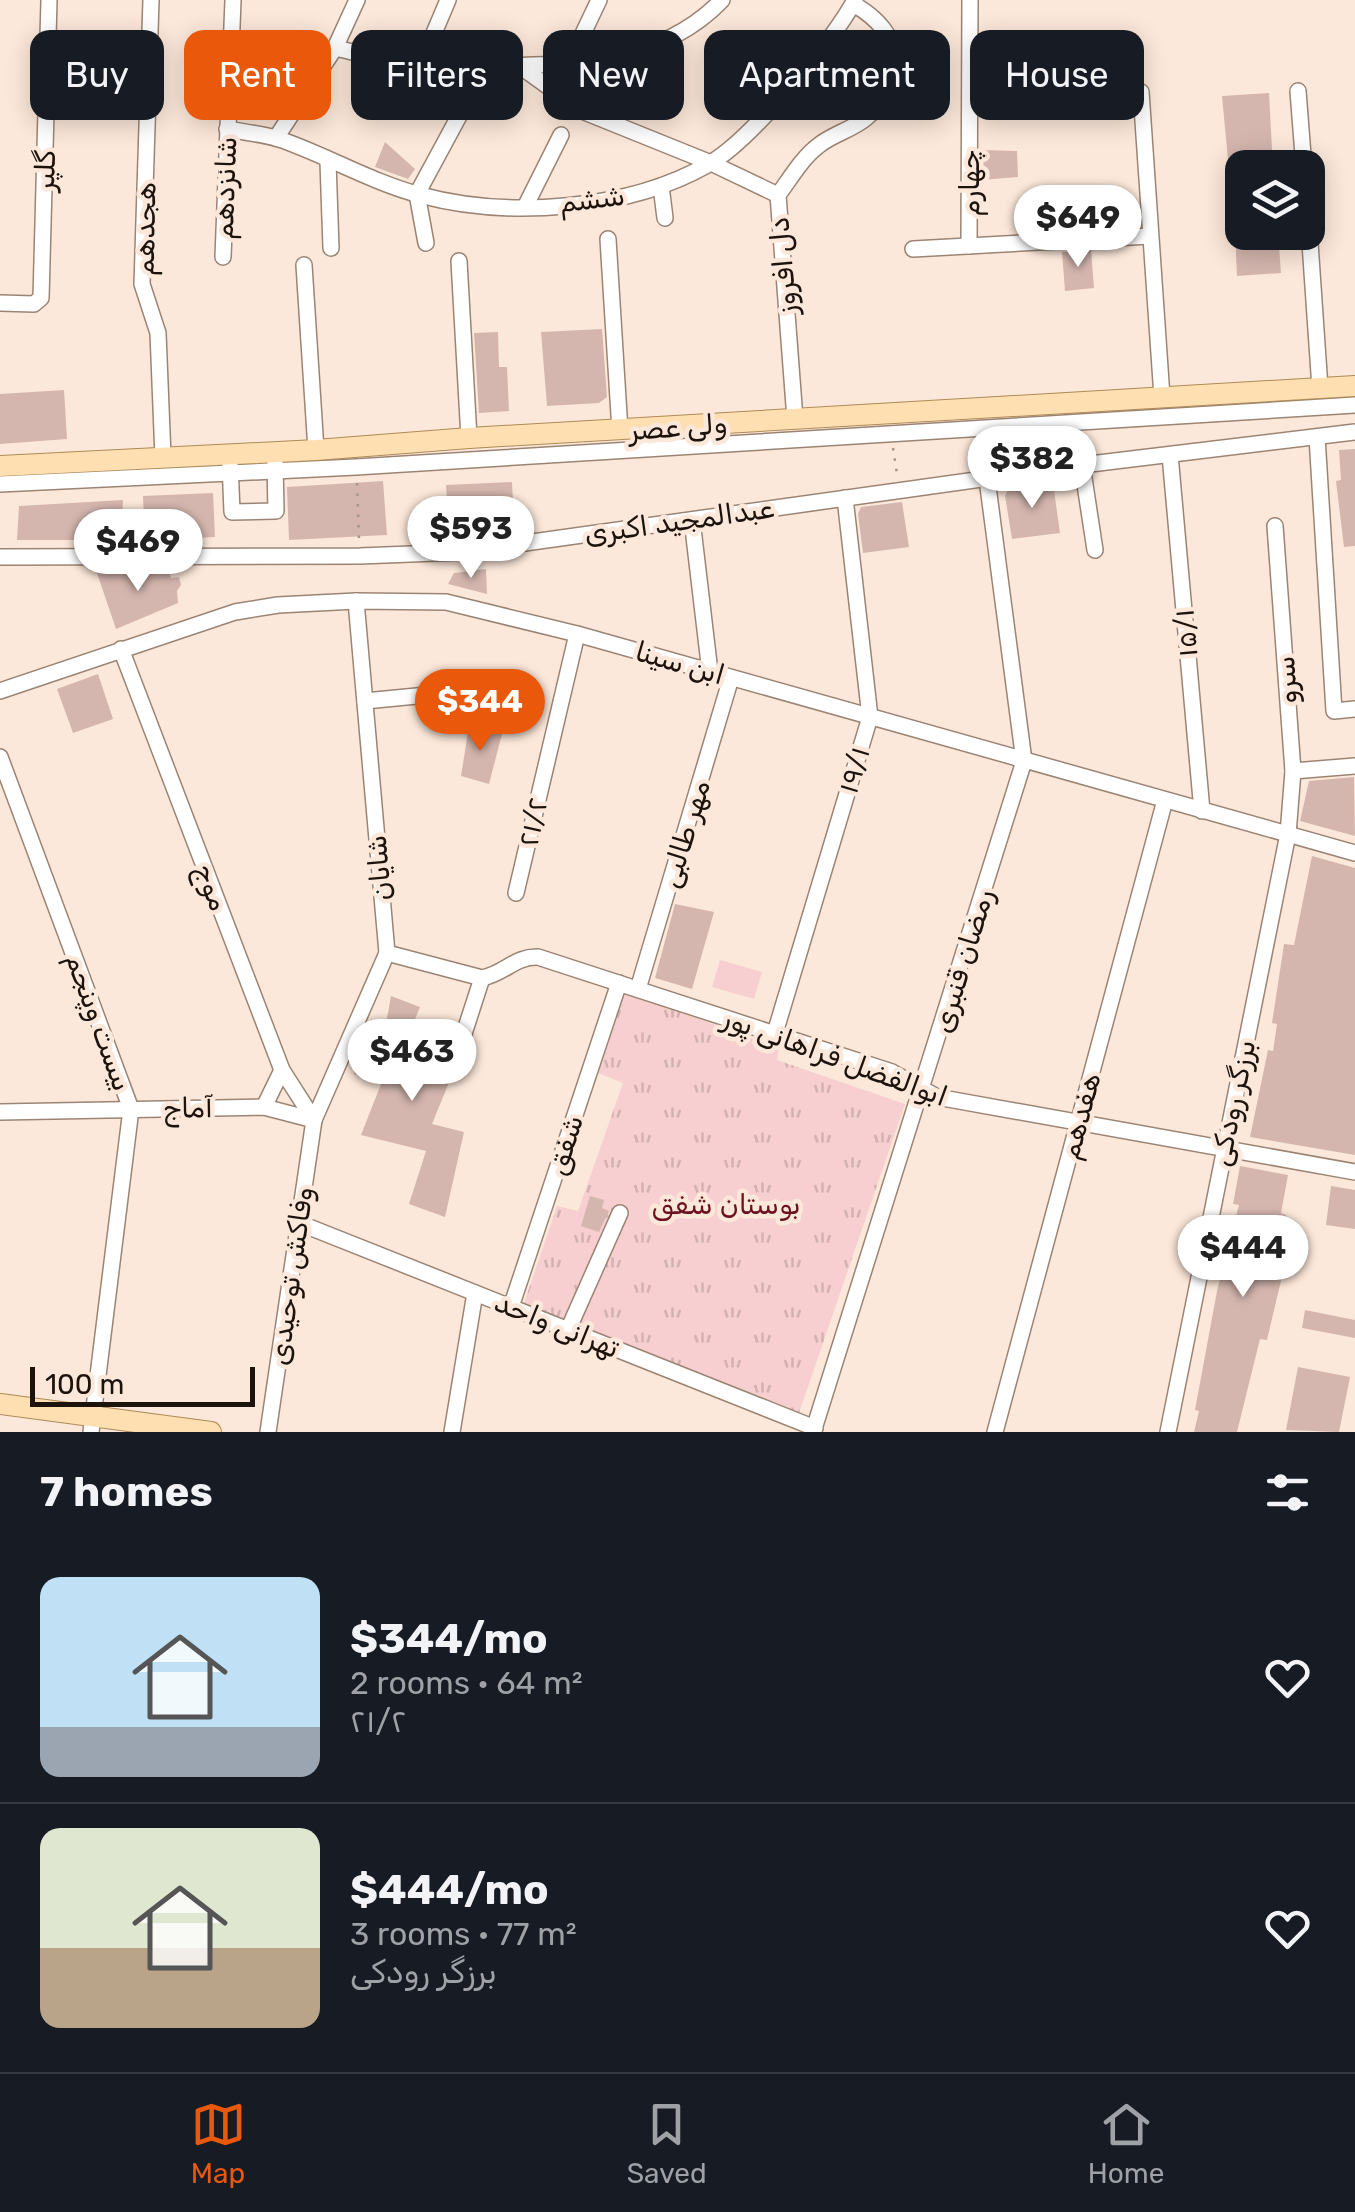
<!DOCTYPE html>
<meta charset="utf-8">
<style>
:root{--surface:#171b24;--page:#20242c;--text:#f1f3f6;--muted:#9ea1a6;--line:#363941;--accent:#ea580c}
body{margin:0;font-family:Rubik,Cairo,sans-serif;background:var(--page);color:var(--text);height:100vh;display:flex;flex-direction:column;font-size:38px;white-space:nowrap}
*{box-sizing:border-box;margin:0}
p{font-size:32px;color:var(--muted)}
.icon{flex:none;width:55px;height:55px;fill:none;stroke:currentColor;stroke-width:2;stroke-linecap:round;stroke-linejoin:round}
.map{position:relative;height:1432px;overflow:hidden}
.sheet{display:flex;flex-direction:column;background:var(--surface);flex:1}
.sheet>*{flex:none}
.hud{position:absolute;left:30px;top:30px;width:1295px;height:90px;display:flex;gap:20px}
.tools{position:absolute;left:1225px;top:150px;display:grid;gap:20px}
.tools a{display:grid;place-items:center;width:100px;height:100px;border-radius:20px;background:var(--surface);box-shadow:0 5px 25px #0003;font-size:50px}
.scale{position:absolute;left:30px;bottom:25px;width:225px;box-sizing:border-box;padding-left:10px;border:5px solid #1c130d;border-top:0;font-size:28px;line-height:35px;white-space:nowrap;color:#1c130d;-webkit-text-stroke:8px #fce8da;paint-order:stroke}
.price{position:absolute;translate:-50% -85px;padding:0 22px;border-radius:35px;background:#fff;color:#222;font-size:32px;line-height:65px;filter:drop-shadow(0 2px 5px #0008)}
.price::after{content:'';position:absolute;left:50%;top:60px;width:30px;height:22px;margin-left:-15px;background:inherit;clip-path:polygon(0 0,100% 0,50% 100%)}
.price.current{background:var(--accent);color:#fff}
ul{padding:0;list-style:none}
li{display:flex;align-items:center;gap:30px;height:250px;padding:0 40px}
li+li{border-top:2px solid var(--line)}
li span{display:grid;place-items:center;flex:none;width:280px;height:200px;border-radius:20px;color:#555}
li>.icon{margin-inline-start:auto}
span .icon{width:120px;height:120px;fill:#fffc;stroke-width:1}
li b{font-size:42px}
h2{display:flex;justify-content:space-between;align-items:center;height:120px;padding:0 40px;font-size:42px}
.tag{padding:0 35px;border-radius:20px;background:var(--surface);box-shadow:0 5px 25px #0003;font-size:35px;line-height:90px}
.tag.current{background:var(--accent);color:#fff}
.dock{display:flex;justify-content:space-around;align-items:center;height:140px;border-top:2px solid var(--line);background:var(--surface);font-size:28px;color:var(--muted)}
.dock a{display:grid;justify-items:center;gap:5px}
.dock .current{color:var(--accent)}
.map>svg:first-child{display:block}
</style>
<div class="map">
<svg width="1355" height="1432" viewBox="0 0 1355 1432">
<defs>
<pattern id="grass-tufts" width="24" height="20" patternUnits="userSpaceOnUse" patternTransform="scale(2.5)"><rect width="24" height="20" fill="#f7cfd0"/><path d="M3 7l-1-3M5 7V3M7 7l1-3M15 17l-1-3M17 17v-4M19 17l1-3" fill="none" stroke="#d3b1b1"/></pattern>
</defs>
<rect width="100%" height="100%" fill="#fce8da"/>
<!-- grass -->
<polygon fill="url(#grass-tufts)" points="624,992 779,1048 777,1060 905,1104 799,1413 523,1306 557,1206 578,1211 623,1083 598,1073"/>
<!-- garden -->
<polygon fill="#f7cfd0" points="720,960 762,972 754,999 712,987"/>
<!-- building -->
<g fill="#d4b6ae">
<polygon points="1269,93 1273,168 1242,168 1242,213 1233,213 1222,96"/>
<polygon points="385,142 415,169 408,179 375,167"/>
<polygon points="981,150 1017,151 1018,177 981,180"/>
<polygon points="1235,232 1278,232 1281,273 1237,276"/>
<polygon points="1091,250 1094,288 1065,291 1062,252"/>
<polygon points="602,329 607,397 599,403 547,406 541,332"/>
<polygon points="498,332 499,367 507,367 509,411 479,413 474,333"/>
<polygon points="64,390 67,439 0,444 0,394"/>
<polygon points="1355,449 1355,546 1344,547 1336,481 1341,480 1339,450"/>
<polygon points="383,481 387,535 289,540 287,487"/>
<polygon points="512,482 514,525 449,533 446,485"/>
<polygon points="1053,483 1060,533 1012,539 1005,496 1008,489"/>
<polygon points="213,493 215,537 145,540 143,496"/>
<polygon points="123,500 121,540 17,540 19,506"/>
<polygon points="902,502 909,547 863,553 858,514 861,507"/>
<polygon points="486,569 487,594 448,584 454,573"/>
<polygon points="169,571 171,578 179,577 181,585 177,591 178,603 116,629 97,573"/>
<polygon points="98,674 113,719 73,733 57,689"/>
<polygon points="469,726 502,734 489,784 461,776"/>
<polygon points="1354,777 1355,836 1300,821 1309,781"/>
<polygon points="1312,856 1355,868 1355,1155 1250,1137 1268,1050 1273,1051 1277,1024 1272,1023 1284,944 1294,945"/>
<polygon points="675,904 714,912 692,989 655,978"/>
<polygon points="391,996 420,1007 405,1044 459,1058 432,1124 464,1132 445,1217 409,1204 426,1151 361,1135 381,1084 354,1074 367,1034 384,1035"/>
<polygon points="1240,1166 1288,1175 1281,1213 1286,1215 1276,1266 1284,1268 1267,1340 1260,1339 1237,1432 1194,1432 1199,1411 1195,1410 1217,1291 1239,1205 1233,1204"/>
<polygon points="1331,1186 1355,1190 1355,1229 1326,1225"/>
<polygon points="590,1196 604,1200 602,1208 609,1211 599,1232 581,1226"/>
<polygon points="1305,1310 1355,1320 1355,1338 1302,1328"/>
<polygon points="1298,1367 1350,1377 1339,1432 1286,1430"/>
</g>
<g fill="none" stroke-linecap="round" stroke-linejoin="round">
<defs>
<g id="minor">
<polyline points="151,0 142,284 158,333 163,457"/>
<path d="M335,48C362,54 390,62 417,65C440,69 463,67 486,66C569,65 660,65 722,0"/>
<polyline points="560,64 579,42 599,0"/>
<polyline points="420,66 448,0"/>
<polyline points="521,67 582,111 711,163 778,195"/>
<polyline points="1298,91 1304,168"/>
<polyline points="1141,92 1162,397"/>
<path d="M227,129C244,132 262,134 279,139C326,155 371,182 420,195C509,219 629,210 709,164C751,140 831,43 855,0"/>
<polyline points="276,138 335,48 357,0"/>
<polyline points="328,162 331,248"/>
<polyline points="661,186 665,218"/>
<polyline points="525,207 561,135"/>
<polyline points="1308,214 1320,388"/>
<polyline points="608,239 620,431"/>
<polyline points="426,243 417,194 486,66"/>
<polyline points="969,246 970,0"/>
<polyline points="913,249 1150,236"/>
<polyline points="223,257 233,0"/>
<polyline points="459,261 469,438"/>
<polyline points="304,265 316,450"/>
<polyline points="0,303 34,304 41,298 49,0"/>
<path d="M795,419L778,195C790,179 802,158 818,146C832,134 852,130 866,118C911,81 904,32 853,4"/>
<polyline points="1317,437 1334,711 1355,709"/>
<polyline points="1170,455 1202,811"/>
<polyline points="230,463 232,512 276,511 275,463"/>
<polyline points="1082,465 1095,550"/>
<polyline points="0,484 356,467 1355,405"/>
<polyline points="692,520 710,672"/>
<polyline points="0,557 360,556 461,552 1082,465 1355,432"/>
<polyline points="121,649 282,1070 314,1120"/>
<polyline points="0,691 235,612 278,605 356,601 446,602 577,634 1355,853"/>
<polyline points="365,701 427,695"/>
<polyline points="0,757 131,1109 91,1432"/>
<polyline points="1293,771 1355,766"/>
<polyline points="516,893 577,634"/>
<path d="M387,953L482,978C504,974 515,956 538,957L892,1072L937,1097L1355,1172"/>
<polyline points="638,989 731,678"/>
<polyline points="775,1033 870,717 845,498"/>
<polyline points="460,1046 482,978"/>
<polyline points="264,1107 282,1070"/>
<polyline points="0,1112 264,1107 314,1120"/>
<polyline points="299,1223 815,1428"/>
<polyline points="511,1307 619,983"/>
<polyline points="568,1330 620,1213"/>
<polyline points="268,1432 314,1120 387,953 356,601"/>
<polyline points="452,1432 475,1293"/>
<polyline points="813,1432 1024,761 987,479"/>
<polyline points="995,1432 1165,800"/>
<polyline points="1168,1432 1288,834 1293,771 1275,526"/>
</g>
<g id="major">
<polyline points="0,466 316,450 469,438 1355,386"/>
<polyline points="0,1404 211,1432"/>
</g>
</defs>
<!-- minor casing -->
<use href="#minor" stroke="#9b8474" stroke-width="18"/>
<!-- major casing -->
<use href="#major" stroke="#ae8a56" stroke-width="22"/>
<!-- path -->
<g stroke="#a4958a" stroke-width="2.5" stroke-dasharray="2.5 8" stroke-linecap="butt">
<polyline points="893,448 897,474"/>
<polyline points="357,483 359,540"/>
</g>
<!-- minor -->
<use href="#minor" stroke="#fff" stroke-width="15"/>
<!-- major -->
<use href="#major" stroke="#fddfb1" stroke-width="20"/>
</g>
<g text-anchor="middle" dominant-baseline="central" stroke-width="9" stroke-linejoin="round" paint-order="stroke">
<!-- street labels -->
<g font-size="28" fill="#1c130d" stroke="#fce8da">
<text transform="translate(45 171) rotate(-88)">گلپر</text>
<text transform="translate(969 183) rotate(-90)">چهارم</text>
<text transform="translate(225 188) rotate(-88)">شانزدهم</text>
<text transform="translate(592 199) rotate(-7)">ششم</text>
<text transform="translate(145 229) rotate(-89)">هجدهم</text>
<text transform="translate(783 266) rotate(-95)">دل افروز</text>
<text transform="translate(678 427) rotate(-4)">ولی عصر</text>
<text transform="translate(679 521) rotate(-8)">عبدالمجید اکبری</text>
<text transform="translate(1186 633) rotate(-95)">۱۵/۱</text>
<text transform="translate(680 663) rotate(16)">ابن سینا</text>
<text transform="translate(1286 680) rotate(-94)">سرو</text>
<text transform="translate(854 770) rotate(-73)">۱۹/۱</text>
<text transform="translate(533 822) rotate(-77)">۲۱/۲</text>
<text transform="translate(685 834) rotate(-73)">مهر طالبی</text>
<text transform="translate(379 868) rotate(-95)">شایان</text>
<text transform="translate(212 887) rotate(69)">موج</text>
<text transform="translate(963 961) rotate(-73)">رمضان قنبری</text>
<text transform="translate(99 1022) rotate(70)">بیست وپنجم</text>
<text transform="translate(835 1057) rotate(20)">ابوالفضل فراهانی پور</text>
<text transform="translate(1233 1103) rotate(-78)">برزگر رودکی</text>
<text transform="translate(188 1108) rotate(-1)">آماج</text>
<text transform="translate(1080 1116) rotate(-75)">هفدهم</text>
<text transform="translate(565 1145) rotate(-72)">شفق</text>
<text transform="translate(291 1276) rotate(-82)">وفاکش توحیدی</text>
<text transform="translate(557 1325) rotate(22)">تهرانی واحد</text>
</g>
<!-- park labels -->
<g font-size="28" fill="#6b1122" stroke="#fce8da">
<text x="726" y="1204">بوستان شفق</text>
</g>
</g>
</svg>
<div class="tools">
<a><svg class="icon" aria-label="layers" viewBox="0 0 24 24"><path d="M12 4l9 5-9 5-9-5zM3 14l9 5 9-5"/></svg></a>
</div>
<div class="scale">100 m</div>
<b class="price" style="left:1078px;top:270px">$649</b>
<b class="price" style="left:1032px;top:511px">$382</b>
<b class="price" style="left:471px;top:581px">$593</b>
<b class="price" style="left:138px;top:594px">$469</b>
<b class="price current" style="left:480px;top:754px">$344</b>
<b class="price" style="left:412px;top:1104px">$463</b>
<b class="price" style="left:1243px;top:1300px">$444</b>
<div class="hud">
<a class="tag">Buy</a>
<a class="tag current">Rent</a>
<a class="tag">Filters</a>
<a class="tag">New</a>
<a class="tag">Apartment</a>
<a class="tag">House</a>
</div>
</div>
<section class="sheet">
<h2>7 homes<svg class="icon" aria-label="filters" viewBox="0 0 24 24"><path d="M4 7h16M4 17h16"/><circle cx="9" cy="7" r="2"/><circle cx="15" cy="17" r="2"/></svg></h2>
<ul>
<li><span style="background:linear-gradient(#bfe0f5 75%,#9aa5b1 0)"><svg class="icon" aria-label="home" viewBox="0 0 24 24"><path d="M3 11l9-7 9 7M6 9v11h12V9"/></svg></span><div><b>$344/mo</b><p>2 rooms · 64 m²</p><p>۲۱/۲</p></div><svg class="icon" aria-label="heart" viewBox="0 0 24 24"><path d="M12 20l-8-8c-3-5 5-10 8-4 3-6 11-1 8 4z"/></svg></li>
<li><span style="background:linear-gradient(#dfe7d0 60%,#b9a48a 0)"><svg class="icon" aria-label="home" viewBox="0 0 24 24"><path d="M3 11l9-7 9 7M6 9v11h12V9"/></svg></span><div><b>$444/mo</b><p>3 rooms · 77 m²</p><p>برزگر رودکی</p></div><svg class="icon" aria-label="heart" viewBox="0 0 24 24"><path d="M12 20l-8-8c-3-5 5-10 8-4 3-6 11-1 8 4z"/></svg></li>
</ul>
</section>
<nav class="dock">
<a class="current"><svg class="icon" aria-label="map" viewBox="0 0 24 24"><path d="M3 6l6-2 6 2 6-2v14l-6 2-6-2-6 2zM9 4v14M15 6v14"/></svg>Map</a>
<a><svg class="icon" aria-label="saved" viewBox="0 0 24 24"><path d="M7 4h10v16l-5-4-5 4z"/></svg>Saved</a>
<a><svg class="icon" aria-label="home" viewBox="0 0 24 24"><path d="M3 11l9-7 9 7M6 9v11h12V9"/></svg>Home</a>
</nav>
